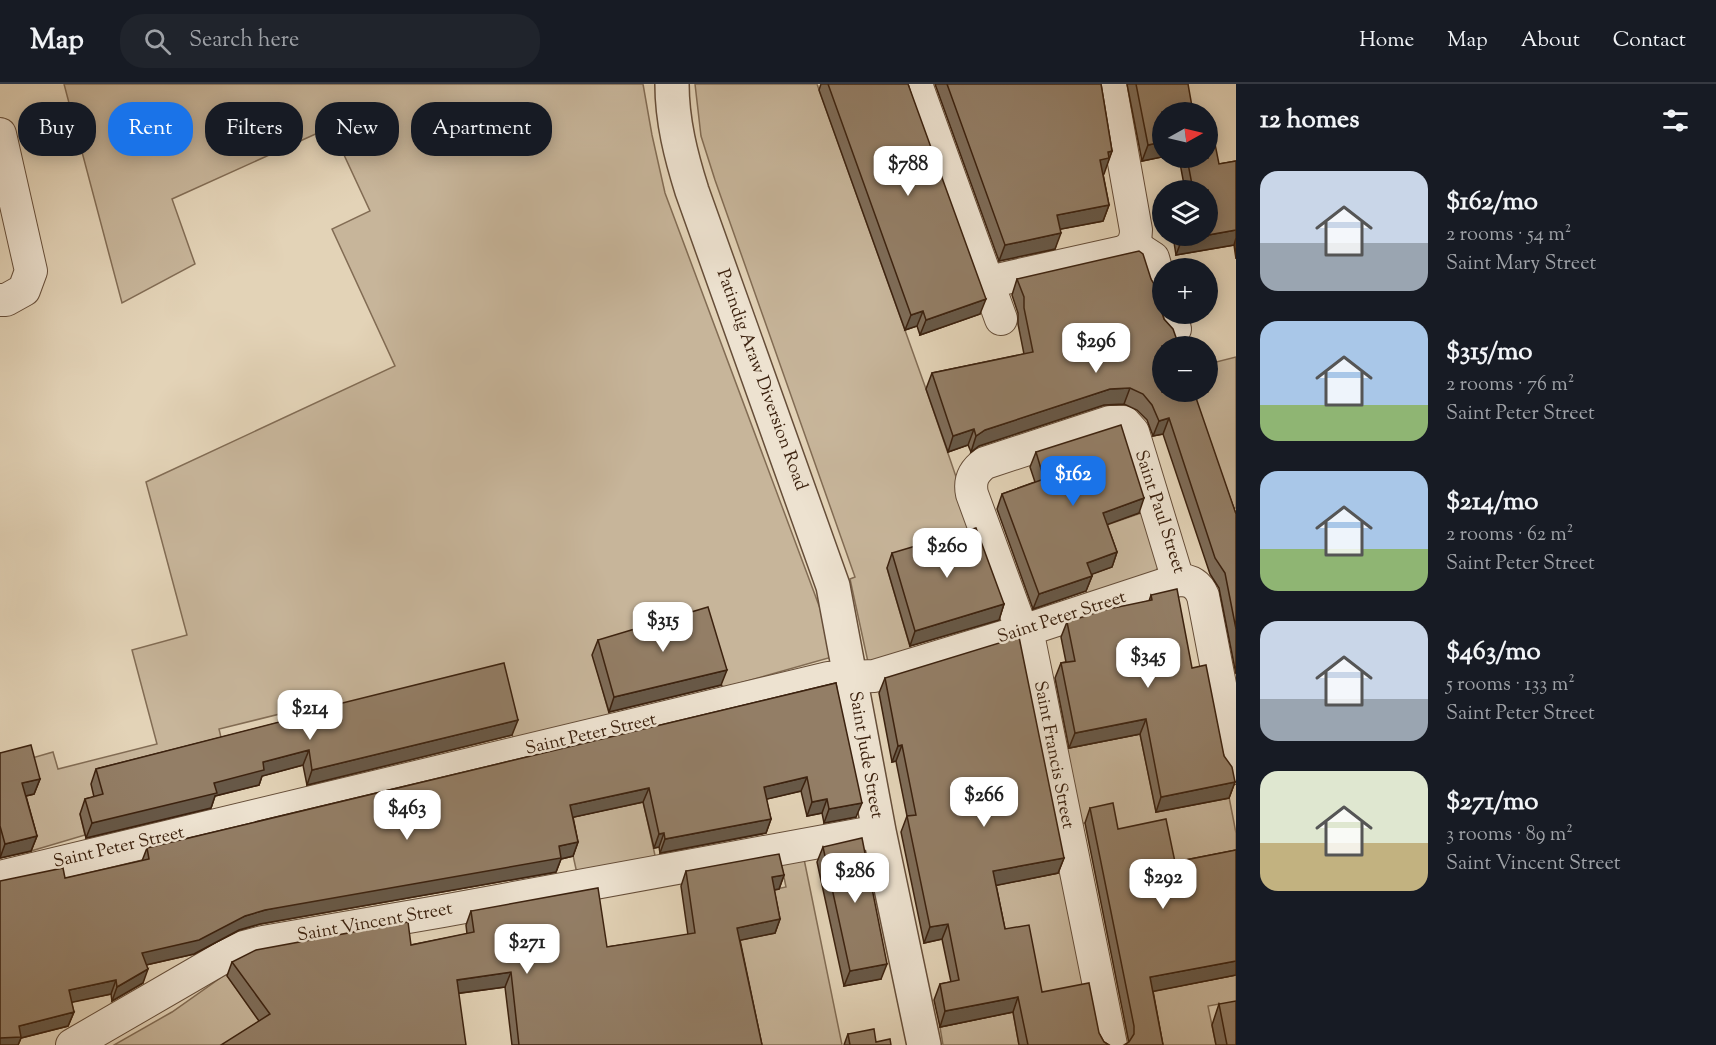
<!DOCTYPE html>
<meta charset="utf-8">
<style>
:root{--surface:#171b24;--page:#20242c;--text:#f1f3f6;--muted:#9ea1a6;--line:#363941;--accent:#1a73e8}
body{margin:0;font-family:"Sorts Mill Goudy",serif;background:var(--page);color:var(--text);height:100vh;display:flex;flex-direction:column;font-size:22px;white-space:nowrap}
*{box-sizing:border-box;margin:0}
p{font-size:20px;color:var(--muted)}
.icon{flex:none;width:33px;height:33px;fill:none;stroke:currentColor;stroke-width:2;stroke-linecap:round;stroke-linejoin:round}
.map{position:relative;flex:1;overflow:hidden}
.drawer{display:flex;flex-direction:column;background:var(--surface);width:480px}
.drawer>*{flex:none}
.hud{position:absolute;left:18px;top:18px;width:570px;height:54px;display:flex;gap:12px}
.needle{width:39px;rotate:82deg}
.fabs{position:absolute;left:1152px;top:18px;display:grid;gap:12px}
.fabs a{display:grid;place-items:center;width:66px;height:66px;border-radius:50%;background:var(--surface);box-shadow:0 3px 15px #0003;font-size:30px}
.price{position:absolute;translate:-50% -51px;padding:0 14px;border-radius:12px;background:#fff;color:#222;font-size:20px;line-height:39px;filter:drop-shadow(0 2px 3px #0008)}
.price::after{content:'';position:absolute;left:50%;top:36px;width:18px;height:14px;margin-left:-9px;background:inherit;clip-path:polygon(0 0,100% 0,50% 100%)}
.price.active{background:var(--accent);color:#fff}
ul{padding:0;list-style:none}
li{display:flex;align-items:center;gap:18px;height:150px;padding:0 24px}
li span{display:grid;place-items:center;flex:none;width:168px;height:120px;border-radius:18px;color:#555}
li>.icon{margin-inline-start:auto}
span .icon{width:72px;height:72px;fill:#fffc;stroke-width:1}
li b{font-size:26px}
h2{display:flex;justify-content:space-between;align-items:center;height:72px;padding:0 24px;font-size:26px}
.pill{padding:0 21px;border-radius:24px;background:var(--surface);box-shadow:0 3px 15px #0003;font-size:21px;line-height:54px}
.pill.active{background:var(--accent);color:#fff}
header{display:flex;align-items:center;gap:36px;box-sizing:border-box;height:84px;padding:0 30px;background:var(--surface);border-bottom:2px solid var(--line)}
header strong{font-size:28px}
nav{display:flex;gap:33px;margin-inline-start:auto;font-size:21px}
.search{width:420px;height:54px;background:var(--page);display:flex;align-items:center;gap:15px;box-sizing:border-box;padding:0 21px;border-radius:24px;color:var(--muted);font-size:22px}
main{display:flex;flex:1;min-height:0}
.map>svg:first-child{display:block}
</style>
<header>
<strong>Map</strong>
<div class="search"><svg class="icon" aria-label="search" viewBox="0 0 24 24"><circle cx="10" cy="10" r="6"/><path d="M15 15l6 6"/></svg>Search here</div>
<nav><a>Home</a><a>Map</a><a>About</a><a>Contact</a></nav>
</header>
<main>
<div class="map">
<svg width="1236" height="961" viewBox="0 0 1236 961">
<rect width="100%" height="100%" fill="#e3d3b7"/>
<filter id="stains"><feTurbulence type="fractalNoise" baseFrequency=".00333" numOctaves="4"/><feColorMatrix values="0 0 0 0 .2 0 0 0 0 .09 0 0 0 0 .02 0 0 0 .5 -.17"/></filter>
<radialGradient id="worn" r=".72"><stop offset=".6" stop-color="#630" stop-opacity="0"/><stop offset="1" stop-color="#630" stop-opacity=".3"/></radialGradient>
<!-- green -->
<g fill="#c7b59a" stroke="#826c54" stroke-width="1.5">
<polygon points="64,0 643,0 652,51 665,109 821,527 832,573 722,604 703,538 593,571 610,633 513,654 499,595 293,645 288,628 219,645 224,666 97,726 80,730 85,751 31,767 17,714 25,676 53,668 58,685 157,660 132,566 187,551 146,398 395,282 332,145 370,127 331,43 172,115 195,180 122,219"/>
<polygon points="695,0 817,0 926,305 978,457 887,484 911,566 868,578 850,495 855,493 715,96 701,52"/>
<polygon points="1236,273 1236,424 1223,426 1183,308 1208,308 1208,280"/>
<polygon points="1144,428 1161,476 1154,492 1087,511 1082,494 1098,444"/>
<polygon points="1140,650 1156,727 1229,713 1236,749 1236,781 1169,794 1112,760 1107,735 1079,740 1064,665"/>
<polygon points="643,717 656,776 578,794 565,735"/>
<polygon points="804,775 842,961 754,961 732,858 767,807 786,803 781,779"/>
<polygon points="1064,788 1088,914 1013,928 1019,961 943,961 940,943 1012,928 988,803"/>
<polygon points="226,890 264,944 238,961 114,961 172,928"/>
<polygon points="1236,891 1236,936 1223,938 1219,920 1208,922 1216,961 1155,961 1153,954 1123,960 1119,938 1149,932 1145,909"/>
</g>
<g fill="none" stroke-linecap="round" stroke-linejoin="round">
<defs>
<g id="minor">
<polyline points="916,0 1001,235"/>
<polyline points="0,50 31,187 24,206 6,216 0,216"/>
<polyline points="1133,161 1153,174 1162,205"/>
<path d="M988,198L1122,168C1132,164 1136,157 1136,146L1110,0"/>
<polyline points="1170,230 1175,245"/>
<path d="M0,793L828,594L874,592L1023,547L1178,496C1191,496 1198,500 1203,512L1236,684"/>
<polyline points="72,961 224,873 244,863 263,858 443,827 879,747"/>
<path d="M1111,961L1030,560L1017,533L972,410C969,396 974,387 985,379L1110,338H1124L1133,348L1178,496"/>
</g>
<path id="tertiary" d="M672,0C672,37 681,72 692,107L833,502L879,747L924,961"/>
</defs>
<!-- minor casing -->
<use href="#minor" stroke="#664e39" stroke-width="34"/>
<!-- tertiary casing -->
<use href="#tertiary" stroke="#664e39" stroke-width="36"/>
<!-- minor -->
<use href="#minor" stroke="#ede2d0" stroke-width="32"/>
<!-- tertiary -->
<use href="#tertiary" stroke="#ede2d0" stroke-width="33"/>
</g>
<!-- wall -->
<g fill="#7e6c58" stroke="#3c220f" stroke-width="1.5">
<polygon points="821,0 908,0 980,230 920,251 917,242 905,246 819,6"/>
<polygon points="935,0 1101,0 1112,67 1103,90 1109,121 1103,137 1060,145 1055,165 999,177"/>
<polygon points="1127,0 1188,0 1162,28 1162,73 1142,77"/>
<polygon points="1179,74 1208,74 1219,80 1236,77 1236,175 1234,161 1176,171 1173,152 1208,152 1208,106 1185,106"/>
<polygon points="1017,195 1151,195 1158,212 1159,219 1164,235 1236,430 1236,590 1219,504 1210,490 1163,350 1153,352 1147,336 1137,326 1124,320 1104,321 979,362 971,368 968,361 948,368 926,305 932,289 1024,270 1018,240 1018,229 1012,211"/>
<polygon points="1036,368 1139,429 1107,440 1117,468 1112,483 1091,490 1092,492 1086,507 1033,525 997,425 1002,410 1035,398 1030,383"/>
<polygon points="892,469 1004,520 999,536 910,562 887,484"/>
<polygon points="1151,511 1192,584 1224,672 1235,698 1229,714 1156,728 1140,650 1069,664 1055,594 1061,579 1066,578 1061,553 1067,538 1149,517"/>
<polygon points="598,556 721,601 609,628 592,571"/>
<polygon points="885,594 1064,774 1058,789 996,801 1005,845 1042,908 1099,949 1104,958 1109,961 1019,961 1013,928 940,943 934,916 940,900 951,898 942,855 924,859 901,748 907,732 896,677 892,678 879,609"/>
<polygon points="836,599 856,733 824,739 822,729 807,732 801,707 766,715 771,735 766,749 660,769 659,763 654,764 643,718 573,733 578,758 573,772 561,775 556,788 260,840 239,846 194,870 146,881 143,899 112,917 111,910 71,918 74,928 68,942 21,954 18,961 0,961 142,777 147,764"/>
<polygon points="302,629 512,651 307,701 303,681 262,692 259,701 215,712 211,724 86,754 80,730 85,715 94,713 91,700 96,685 301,633"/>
<polygon points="0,669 40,695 34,710 26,712 37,752 31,767 0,774"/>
<polygon points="1090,724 1118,745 1175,778 1236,766 1236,891 1153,907 1163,961 1129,959 1085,739"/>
<polygon points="823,763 881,895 844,902 817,778"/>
<polygon points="686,787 784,791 779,805 774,806 780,835 775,849 740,856 762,961 512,961 505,903 259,937 227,892 232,878 411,861 467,850 466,841 471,827 607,863 688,851 681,802"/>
<polygon points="1219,920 1236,961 1216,961 1212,941"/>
<polygon points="848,950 876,958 891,961 844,961"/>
</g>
<!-- shaded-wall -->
<g fill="#675847" stroke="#3c220f" stroke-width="1.5">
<polygon points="1162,58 1162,73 1142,77 1148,61"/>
<polygon points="1112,67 1104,90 1095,91 1100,76 1108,68"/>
<polygon points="1109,121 1103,137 1051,147 1057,131"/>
<polygon points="1236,146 1236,154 1234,161 1176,171 1182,155 1208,152 1208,151"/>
<polygon points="1061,149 1055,165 999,177 1005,161"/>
<polygon points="986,215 980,230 920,251 926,236"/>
<polygon points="923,227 917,242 905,246 911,231"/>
<polygon points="1130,304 1124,320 1104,321 979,362 971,368 976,352 985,346 1110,305"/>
<polygon points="1169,334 1163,350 1153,352 1159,337"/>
<polygon points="974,345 968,361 948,368 953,352"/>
<polygon points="1144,414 1139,429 1098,444 1103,429"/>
<polygon points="1117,468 1112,483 1082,494 1087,479"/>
<polygon points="1092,492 1086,507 1033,525 1039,510"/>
<polygon points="1004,520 999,536 910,562 915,547"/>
<polygon points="727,586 721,601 609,628 614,613"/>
<polygon points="1146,635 1140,650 1069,664 1075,649"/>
<polygon points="518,636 512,651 307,701 312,686"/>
<polygon points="902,661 896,677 892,678 898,662"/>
<polygon points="309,666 303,681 262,692 259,701 215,712 211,724 86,754 92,739 214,699 263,678"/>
<polygon points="807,693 801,707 759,717 764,703"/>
<polygon points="40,695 34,710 17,714 22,699"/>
<polygon points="1235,698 1229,714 1156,728 1161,713"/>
<polygon points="649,704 643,718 565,735 570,721"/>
<polygon points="827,715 822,729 807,732 812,718"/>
<polygon points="862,719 856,733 824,739 829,725"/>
<polygon points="771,735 766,749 660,769 665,755"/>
<polygon points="664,749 659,763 654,764 659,750"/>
<polygon points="37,752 31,767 0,774 5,760"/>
<polygon points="578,758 573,772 561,775 556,788 260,840 239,846 194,870 137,883 142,869 245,832 265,826"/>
<polygon points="1064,774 1058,789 988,803 993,787"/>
<polygon points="784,791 779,805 767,807 772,793"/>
<polygon points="780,835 775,849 732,858 737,844"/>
<polygon points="948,840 942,855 924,859 930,843"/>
<polygon points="1236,877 1236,891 1145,909 1150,893"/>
<polygon points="887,880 881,895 844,902 850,887"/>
<polygon points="148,885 143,899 112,917 117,903"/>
<polygon points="511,888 505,903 452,910 457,896"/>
<polygon points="116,896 111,910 64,920 69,906"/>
<polygon points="1018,913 1013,928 940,943 945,927"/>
<polygon points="74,928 68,942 21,954 18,961 0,961 0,954 19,942"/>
</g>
<!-- building -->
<g fill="#937e66" stroke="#3c220f" stroke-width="1.5">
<polygon points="828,0 908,0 986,215 926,236 923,227 911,231"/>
<polygon points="947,0 1101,0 1112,67 1108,68 1109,74 1100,76 1109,121 1057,131 1061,149 1005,161"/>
<polygon points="1136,0 1188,0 1193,28 1162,28 1162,58 1148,61"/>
<polygon points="1208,30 1209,30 1219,80 1236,77 1236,146 1208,151 1208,106 1193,106 1187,74 1208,74"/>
<polygon points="1181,152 1202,152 1182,155"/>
<polygon points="1139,167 1143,170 1151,195 1155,202 1161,205 1158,211 1159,219 1164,235 1173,245 1179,262 1162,262 1162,308 1194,308 1236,430 1236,545 1225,489 1215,474 1169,334 1159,337 1152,321 1143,310 1130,304 1110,305 985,346 976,352 974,345 953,352 932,289 1033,268 1024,224 1024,213 1017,195"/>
<polygon points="1121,341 1144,414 1103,429 1117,468 1087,479 1092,492 1039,510 1002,410 1044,395 1036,368"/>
<polygon points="976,444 1004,520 915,547 892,469"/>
<polygon points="1177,505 1192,584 1206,581 1224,672 1232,683 1235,698 1161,713 1146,635 1075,649 1061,579 1075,577 1067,538 1104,526 1152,516 1151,511"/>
<polygon points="708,523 727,586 614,613 598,556"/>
<polygon points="1019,553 1064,774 993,787 1005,845 1029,841 1042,908 1089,899 1099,949 1104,958 1109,961 1028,961 1018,913 945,927 940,900 959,896 948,840 930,843 907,732 916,731 902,661 898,662 885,594"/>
<polygon points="504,579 518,636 312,686 309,666 263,678 264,686 214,699 217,709 92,739 85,715 103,710 96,685 303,632 302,629"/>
<polygon points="836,599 862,719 829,725 827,715 812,718 807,693 764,703 771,735 665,755 664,749 659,750 649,704 570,721 578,758 559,762 561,774 265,826 245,832 199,856 142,869 148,885 117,903 116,896 69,906 74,928 19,942 21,953 0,954 0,797 63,784 65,794 149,775 147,764"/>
<polygon points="31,661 40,695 22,699 37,752 5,760 0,742 0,669"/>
<polygon points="1113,719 1118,745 1166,735 1175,778 1236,766 1236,877 1150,893 1163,961 1124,961 1129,958 1134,950 1134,942 1090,724"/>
<polygon points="862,754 887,880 850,887 823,763"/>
<polygon points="779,770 784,791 772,793 780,835 737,844 762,961 519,961 511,888 457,896 466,961 221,961 270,930 232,878 256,866 408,838 411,861 474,848 471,827 598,804 607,863 695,849 686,787"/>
<polygon points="1236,917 1236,961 1227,961 1219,920"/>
<polygon points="874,945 876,958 890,955 891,961 850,961 848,950"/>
</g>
<g text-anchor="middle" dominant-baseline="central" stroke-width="5" stroke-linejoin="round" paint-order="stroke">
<!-- street labels -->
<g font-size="18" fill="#3c220f" stroke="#ede2d0">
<text transform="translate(761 296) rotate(70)">Patindig Araw Diversion Road</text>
<text transform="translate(1159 428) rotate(72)">Saint Paul Street</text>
<text transform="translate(1062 534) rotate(-18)">Saint Peter Street</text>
<text transform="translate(591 651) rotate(-13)">Saint Peter Street</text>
<text transform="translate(865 671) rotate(80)">Saint Jude Street</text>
<text transform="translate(1053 671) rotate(79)">Saint Francis Street</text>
<text transform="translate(119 764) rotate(-13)">Saint Peter Street</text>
<text transform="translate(375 839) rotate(-10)">Saint Vincent Street</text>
</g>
</g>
<rect width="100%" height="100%" filter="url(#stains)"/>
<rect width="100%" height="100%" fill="url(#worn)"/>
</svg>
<div class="fabs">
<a><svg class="needle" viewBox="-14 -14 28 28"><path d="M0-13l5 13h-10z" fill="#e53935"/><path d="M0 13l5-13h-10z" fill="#9ea1a6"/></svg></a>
<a><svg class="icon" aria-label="layers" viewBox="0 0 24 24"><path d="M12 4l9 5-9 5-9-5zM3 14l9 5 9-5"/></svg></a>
<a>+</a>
<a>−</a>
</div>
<b class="price" style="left:908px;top:113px">$788</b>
<b class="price" style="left:1096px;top:290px">$296</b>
<b class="price active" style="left:1073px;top:423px">$162</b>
<b class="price" style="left:947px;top:495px">$260</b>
<b class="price" style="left:663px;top:569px">$315</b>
<b class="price" style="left:1148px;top:605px">$345</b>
<b class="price" style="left:310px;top:657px">$214</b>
<b class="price" style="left:984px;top:744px">$266</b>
<b class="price" style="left:407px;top:757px">$463</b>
<b class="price" style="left:855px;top:820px">$286</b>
<b class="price" style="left:1163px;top:826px">$292</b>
<b class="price" style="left:527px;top:891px">$271</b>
<div class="hud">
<a class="pill">Buy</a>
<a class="pill active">Rent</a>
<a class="pill">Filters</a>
<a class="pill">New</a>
<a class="pill">Apartment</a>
</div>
</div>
<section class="drawer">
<h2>12 homes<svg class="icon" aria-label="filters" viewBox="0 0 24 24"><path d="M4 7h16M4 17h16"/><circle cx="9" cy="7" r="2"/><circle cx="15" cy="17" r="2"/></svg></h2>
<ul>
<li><span style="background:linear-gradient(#c9d6e8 60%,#9aa5b1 0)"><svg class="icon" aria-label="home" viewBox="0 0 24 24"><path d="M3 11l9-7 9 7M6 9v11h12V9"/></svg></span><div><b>$162/mo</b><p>2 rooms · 54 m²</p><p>Saint Mary Street</p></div></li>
<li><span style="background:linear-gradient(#a9c7e8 70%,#8fb573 0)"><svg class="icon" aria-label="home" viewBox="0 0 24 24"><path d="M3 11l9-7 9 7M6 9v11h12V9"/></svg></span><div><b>$315/mo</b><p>2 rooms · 76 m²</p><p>Saint Peter Street</p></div></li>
<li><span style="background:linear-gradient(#a9c7e8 65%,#8fb573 0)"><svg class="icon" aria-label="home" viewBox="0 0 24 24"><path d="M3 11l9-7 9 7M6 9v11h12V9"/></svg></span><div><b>$214/mo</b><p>2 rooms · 62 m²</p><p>Saint Peter Street</p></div></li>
<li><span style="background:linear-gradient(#c9d6e8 65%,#9aa5b1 0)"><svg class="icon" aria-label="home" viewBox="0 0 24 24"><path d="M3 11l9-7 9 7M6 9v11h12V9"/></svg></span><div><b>$463/mo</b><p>5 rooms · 133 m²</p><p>Saint Peter Street</p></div></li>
<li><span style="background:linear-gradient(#dfe7d0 60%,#c2b280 0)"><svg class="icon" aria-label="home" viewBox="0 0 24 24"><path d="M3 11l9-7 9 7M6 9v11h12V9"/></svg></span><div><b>$271/mo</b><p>3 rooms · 89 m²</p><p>Saint Vincent Street</p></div></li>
</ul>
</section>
</main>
